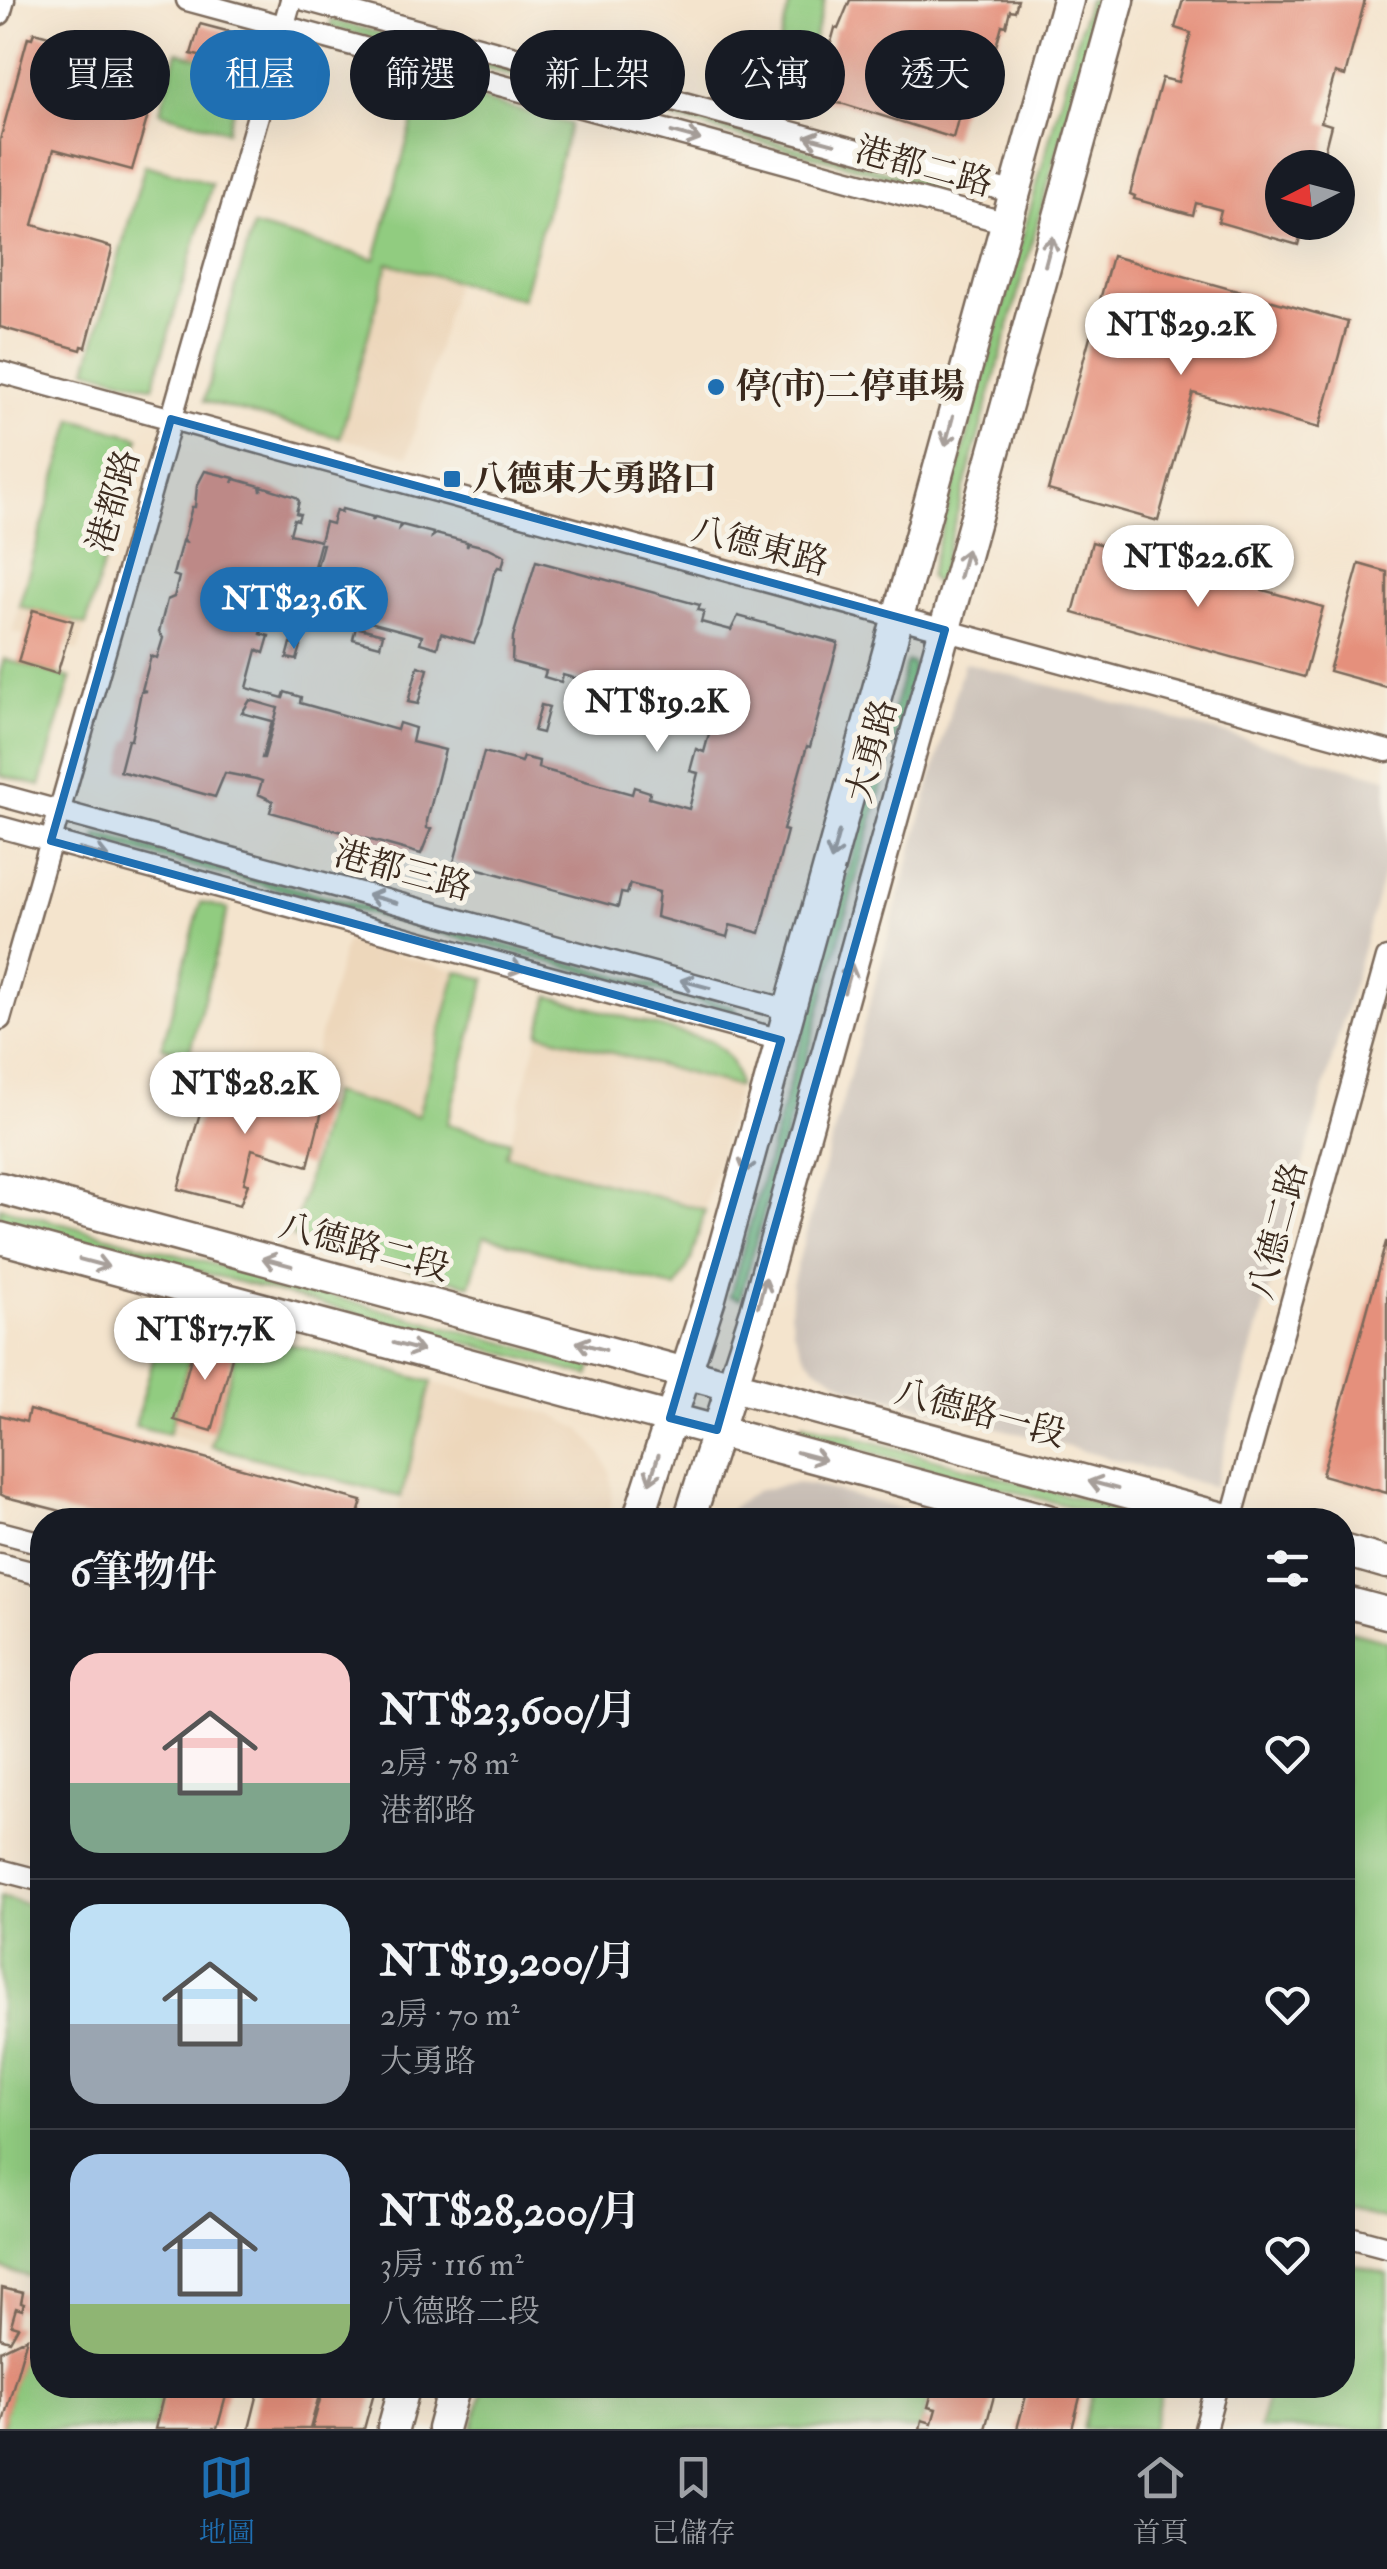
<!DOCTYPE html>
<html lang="zh-TW">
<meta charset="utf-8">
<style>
:root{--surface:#171b24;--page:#20242c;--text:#f1f3f6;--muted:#9ea1a6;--line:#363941;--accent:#1f6fb2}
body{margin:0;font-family:"IM FELL Double Pica","Noto Serif TC",serif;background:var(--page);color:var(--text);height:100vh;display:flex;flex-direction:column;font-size:38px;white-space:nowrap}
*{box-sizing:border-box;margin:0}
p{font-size:32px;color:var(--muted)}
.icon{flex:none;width:55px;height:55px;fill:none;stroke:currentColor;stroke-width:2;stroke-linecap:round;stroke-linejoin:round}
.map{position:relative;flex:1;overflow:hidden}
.drawer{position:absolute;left:30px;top:1508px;width:1325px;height:890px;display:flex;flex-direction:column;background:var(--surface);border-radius:40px;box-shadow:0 10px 40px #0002}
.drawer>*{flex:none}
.hud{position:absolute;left:30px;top:30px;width:1328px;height:90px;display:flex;gap:20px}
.needle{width:65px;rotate:264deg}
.controls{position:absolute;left:1265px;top:150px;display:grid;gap:20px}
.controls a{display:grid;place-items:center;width:90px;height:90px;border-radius:50%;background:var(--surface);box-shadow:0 10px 40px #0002;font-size:50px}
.price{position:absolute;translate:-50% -85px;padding:0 22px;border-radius:35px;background:#fff;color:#222;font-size:32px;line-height:65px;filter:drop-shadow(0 2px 5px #0008)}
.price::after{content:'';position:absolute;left:50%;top:60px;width:30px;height:22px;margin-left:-15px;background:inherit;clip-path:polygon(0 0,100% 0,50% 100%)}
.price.current{background:var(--accent);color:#fff}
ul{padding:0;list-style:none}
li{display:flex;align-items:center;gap:30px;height:250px;padding:0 40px}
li+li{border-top:2px solid var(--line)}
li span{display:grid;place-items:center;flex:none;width:280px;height:200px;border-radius:30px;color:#555}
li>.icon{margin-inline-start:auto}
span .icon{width:120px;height:120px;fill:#fffc;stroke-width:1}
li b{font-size:42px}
h2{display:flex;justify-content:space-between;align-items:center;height:120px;padding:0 40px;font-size:42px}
.tag{padding:0 35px;border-radius:45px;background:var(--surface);box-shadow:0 10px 40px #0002;font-size:35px;line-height:90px}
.tag.current{background:var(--accent);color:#fff}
.menu{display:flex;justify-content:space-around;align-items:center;height:140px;border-top:2px solid var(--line);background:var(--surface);font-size:28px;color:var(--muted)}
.menu a{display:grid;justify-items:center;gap:5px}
.menu .current{color:var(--accent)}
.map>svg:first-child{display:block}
</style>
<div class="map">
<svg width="1387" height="2429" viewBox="0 0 1387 2429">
<rect width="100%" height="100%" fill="#f7f3e8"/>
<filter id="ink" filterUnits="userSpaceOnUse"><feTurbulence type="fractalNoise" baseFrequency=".01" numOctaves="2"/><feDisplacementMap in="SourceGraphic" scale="20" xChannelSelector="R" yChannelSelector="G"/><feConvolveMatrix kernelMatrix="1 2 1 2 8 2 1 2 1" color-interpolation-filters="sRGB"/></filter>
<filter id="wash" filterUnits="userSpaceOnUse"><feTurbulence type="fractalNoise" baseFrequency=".0048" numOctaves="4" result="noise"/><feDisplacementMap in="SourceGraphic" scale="40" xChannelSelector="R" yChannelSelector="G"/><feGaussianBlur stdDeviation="2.25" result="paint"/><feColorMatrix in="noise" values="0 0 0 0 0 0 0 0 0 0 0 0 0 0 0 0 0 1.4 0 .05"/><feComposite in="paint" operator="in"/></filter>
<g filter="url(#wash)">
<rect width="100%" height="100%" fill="#f4e4cd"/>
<!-- built -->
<g fill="#edd7bb">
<polygon points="388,263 456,281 408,456 340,438"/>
<polygon points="19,606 86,625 78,651 12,632"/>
<polygon points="346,941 457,971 418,1116 306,1086"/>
<polygon points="539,1033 738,1087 705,1210 506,1154"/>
<polygon points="200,1320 242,1331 211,1446 169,1434"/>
<polygon points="432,1382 551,1414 580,1429 601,1453 609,1470 612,1487 610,1520 395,1520"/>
</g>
<!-- industrial -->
<g fill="#ccc2b9">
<polygon points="964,662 1387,778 1387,861 1214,1487 849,1387 816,1367 803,1352 793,1330 790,1311 792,1284"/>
<polygon points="795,1483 813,1485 942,1520 722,1520 735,1505 756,1491"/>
</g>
<!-- green -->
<g fill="#91cc80" stroke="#667b4f" stroke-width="2.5">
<polygon points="791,0 825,0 793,113 763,105"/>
<polygon points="1088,0 1099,0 939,579 934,583 929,576"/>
<polygon points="331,20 959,191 961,196 331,27"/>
<polygon points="177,52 244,71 227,131 160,112"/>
<polygon points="423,84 570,124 522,299 388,263 340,438 204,401 253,226 375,259"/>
<polygon points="145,165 212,184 153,387 87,369"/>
<polygon points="73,419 139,437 86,625 19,606"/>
<polygon points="4,659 71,678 40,786 0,775 0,673"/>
<polygon points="907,662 912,663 914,669 740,1299 730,1296"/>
<polygon points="100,835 734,1007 736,1012 98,841 96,836"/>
<polygon points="201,902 228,909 189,1054 162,1047"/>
<polygon points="457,971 486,979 447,1124 510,1141 506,1155 705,1210 691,1260 676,1288 484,1236 470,1285 292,1237 331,1093 418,1116"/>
<path d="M549,996L710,1041C728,1051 737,1066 738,1087L539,1033Z"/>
<polygon points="0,1207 592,1366 589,1376 0,1218"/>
<polygon points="166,1311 200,1320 169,1434 135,1426"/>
<polygon points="242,1331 432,1382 401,1497 211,1446"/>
<polygon points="803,1423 1158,1520 1119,1520 800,1433"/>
<polygon points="1343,1629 1387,1641 1387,2220 1343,2208"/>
<polygon points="0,1897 42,1908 42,2385 164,2385 153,2429 1,2429 41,2280 0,2268"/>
<polygon points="1343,2262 1387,2274 1387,2429 1259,2429 1271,2385 1342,2385"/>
<polygon points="484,2385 932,2385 920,2429 472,2429"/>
<polygon points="1094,2385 1163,2385 1152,2429 1083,2429"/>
</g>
<g id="blocks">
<!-- building -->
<g fill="#e5907b" fill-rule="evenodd">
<polygon points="850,0 1018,0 1015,11 1010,10 1006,26 1002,25 994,53 977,48 953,138 844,104 815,100 835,28 838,29"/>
<polygon points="1183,0 1365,0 1345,76 1335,73 1321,122 1331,125 1320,168 1282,168 1282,222 1304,222 1298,245 1218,222 1221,210 1196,203 1193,215 1134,199 1135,196 1130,194 1162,78 1178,82 1191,33 1175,28"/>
<polygon points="200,24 238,34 231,64 191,54"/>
<polygon points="34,32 159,66 158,70 161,71 132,170 54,149 33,225 111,247 112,250 86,347 82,346 81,350 0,327 0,140 28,37 32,38"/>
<polygon points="1112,256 1348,322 1319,428 1193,393 1158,521 1048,490"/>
<path d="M205,471L234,478L232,483L235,479L260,486L261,491L262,486L296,497L299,501L296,513L300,514L298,520L294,519L290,534L320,541L325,522L332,524L336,510L341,512L342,509L373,517L372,521L375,517L400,524L399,528L402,525L433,533L432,537L436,534L467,542V547L469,543L489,548L505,556L502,568L498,567L494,573L482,625L474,643L441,633L437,648L420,643L422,636L325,610L323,617L306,612L308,607L272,597L264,622L261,634L269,636L264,653L257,650L247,688L283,698L285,692L301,697L300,703L397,730L399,723L415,728L412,742L445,750L427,821V828L431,829L421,854L270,812L273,801L258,794L262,781L256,779L225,773L215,797L120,771L128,740H131L141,692L147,691L142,690L151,656L157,658L163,638L159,632L167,600L174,597L179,577L173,575L182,541L187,543L183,540L192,507H195L197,486ZM320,544H323L309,595L280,587V572L310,581ZM250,700L278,708L264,758H262L272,721L242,713Z"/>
<polygon points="1092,542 1151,559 1149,563 1177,571 1178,566 1323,607 1304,677 1073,613"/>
<polygon points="536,561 700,605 698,610 704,611 701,622 731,630 738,616 838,643 810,747 807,746 792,799 783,830 787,831 760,933 730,925 727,937 656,917 659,892 630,884 627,894 621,893 618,907 454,862 484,752 521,762 523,757 539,761 538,768 632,794 634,787 650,792 649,798 689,809 698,773 690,771 696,749 704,752 714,716 674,705 672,712 655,707 657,701 563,675 561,682 544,677 546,671 512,662 513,637"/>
<polygon points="1359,564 1387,572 1387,687 1329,671"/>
<polygon points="33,610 73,621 57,674 18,662"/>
<polygon points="356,627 383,634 380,646 353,639"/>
<polygon points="291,643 301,646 297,660 287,658"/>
<polygon points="418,666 428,669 418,704 408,702"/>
<polygon points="541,705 549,707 542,733 534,731"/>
<polygon points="211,1075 222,1078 228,1084 243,1089 244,1086 255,1087 264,1089 263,1094 284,1094 323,1107 308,1166 252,1149 244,1183 248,1184 240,1205 178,1189"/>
<polygon points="1386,1242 1387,1242 1387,1493 1322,1475"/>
<polygon points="197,1336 235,1346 212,1431 174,1420"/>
<polygon points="29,1410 362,1501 359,1511 382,1520 255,1520 243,1517 242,1520 96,1520 6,1497 0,1494 0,1415 26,1422"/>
<polygon points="2,2288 23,2293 21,2303 24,2304 22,2310 16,2308 11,2325 18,2327 10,2341 0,2338"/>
<polygon points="27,2338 1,2429 0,2429 0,2351"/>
<polygon points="166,2385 229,2385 217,2429 155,2429"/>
<polygon points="260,2385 321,2388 310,2429 249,2429"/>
<polygon points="324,2385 376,2385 364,2429 312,2429"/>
<polygon points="934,2385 997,2385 985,2429 920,2429 922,2420 932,2423 936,2409 928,2407"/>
<polygon points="1029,2385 1083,2385 1072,2429 1017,2429"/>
</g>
</g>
</g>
<g filter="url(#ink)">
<use href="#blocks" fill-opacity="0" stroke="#7c6b5b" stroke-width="2.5"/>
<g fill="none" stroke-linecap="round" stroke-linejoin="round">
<defs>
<g id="street">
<polyline points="187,0 1007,223"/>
<polyline points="305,0 1015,193"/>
<polyline points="0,14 4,0"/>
<polyline points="0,372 1387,751"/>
<polyline points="0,795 789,1010"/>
<polyline points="0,827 781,1040"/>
<polyline points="0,1019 291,0"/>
<polyline points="1231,1520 1387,958"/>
<polyline points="0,1532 42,1543"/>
<polyline points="0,1564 42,1575"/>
<polyline points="0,1870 42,1881"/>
<polyline points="1342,2235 1387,2247"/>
<polyline points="1205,2429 1217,2385"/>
</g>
<g id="secondary">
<polyline points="0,1188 1230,1520"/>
<polyline points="0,1238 1047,1520"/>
<polyline points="638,1520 710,1298 1068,0"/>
<polyline points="689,1520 756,1311 1119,0"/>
<polyline points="1342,1550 1387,1563"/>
<polyline points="1342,1601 1387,1613"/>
<polyline points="393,2429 405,2385"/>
<polyline points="443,2429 455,2385"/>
</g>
</defs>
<!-- street casing -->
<use href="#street" stroke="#7c6b5b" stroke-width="25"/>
<!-- secondary casing -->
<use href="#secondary" stroke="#7c6b5b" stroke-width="35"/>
<!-- street -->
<use href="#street" stroke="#fff" stroke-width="20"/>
<!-- secondary -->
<use href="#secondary" stroke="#fff" stroke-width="30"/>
</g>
<!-- one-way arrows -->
<defs><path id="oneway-shaft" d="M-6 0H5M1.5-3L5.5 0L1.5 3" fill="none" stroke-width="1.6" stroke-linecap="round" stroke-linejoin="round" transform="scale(2.5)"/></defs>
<g stroke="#a79f9a">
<use href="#oneway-shaft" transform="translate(686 136) rotate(15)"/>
<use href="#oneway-shaft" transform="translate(820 140) rotate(-165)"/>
<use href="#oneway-shaft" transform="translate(1049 251) rotate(-75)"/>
<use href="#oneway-shaft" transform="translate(949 431) rotate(105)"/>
<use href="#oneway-shaft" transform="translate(963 564) rotate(-75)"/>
<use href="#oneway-shaft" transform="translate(835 846) rotate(105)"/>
<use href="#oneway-shaft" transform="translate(94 853) rotate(15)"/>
<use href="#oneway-shaft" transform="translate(382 899) rotate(-165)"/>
<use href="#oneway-shaft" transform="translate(509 966) rotate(15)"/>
<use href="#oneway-shaft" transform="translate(848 978) rotate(-75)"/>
<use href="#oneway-shaft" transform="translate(695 984) rotate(-165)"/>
<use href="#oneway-shaft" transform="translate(748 1159) rotate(105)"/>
<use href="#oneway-shaft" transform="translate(277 1262) rotate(-165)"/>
<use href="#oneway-shaft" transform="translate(94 1263) rotate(15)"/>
<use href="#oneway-shaft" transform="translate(762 1292) rotate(-75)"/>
<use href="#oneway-shaft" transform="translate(591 1346) rotate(-165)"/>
<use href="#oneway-shaft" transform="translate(408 1347) rotate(15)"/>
<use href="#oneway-shaft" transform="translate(811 1456) rotate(15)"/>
<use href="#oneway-shaft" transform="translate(654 1469) rotate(108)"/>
<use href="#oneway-shaft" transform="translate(1103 1485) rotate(-165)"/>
</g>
</g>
<!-- marked area -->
<path fill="#1f6fb2" fill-opacity="0.2" stroke="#1f6fb2" stroke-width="8" stroke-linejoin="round" d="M171,419L945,630L717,1430L670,1418L781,1040L51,841Z"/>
<!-- markers -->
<g fill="#1f6fb2" stroke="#f7f3e8" stroke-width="4">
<circle cx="716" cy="387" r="10"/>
<rect x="442" y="469" width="20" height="20" rx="5"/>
</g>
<g text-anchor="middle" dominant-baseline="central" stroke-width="10" stroke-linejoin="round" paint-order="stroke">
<!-- street labels -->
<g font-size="35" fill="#3b2a1e" stroke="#f7f3e8">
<text transform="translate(924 167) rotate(15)">港都二路</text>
<text transform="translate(114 501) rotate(-74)">港都路</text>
<text transform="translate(760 546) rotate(15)">八德東路</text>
<text transform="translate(872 751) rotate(-75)">大勇路</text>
<text transform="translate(403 871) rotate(15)">港都三路</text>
<text transform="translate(1278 1231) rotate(-75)">八德二路</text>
<text transform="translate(364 1247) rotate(15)">八德路二段</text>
<text transform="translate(980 1413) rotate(15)">八德路一段</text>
</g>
<!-- poi labels -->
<g font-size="35" font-weight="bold" fill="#3b2a1e" stroke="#f7f3e8" text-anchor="start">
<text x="736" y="387">停(市)二停車場</text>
<text x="472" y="479">八德東大勇路口</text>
</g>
</g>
</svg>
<div class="controls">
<a><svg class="needle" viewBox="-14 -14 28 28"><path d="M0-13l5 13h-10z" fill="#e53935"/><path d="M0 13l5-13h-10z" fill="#9ea1a6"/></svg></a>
</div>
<b class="price" style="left:1181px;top:378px">NT$29.2K</b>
<b class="price" style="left:1198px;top:610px">NT$22.6K</b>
<b class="price current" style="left:294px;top:652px">NT$23.6K</b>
<b class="price" style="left:657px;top:755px">NT$19.2K</b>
<b class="price" style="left:245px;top:1137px">NT$28.2K</b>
<b class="price" style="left:205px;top:1383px">NT$17.7K</b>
<div class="hud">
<a class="tag">買屋</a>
<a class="tag current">租屋</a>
<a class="tag">篩選</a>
<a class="tag">新上架</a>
<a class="tag">公寓</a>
<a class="tag">透天</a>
</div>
<section class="drawer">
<h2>6筆物件<svg class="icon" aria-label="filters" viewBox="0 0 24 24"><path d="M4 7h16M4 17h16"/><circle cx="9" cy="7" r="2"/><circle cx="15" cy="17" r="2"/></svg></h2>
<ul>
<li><span style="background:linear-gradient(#f6c9c9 65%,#7fa58c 0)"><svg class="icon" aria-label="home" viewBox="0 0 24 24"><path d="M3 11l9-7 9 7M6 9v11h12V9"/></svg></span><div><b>NT$23,600/月</b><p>2房 · 78 m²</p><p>港都路</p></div><svg class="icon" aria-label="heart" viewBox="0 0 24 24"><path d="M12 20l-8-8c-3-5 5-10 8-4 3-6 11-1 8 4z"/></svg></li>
<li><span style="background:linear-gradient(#bfe0f5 60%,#9aa5b1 0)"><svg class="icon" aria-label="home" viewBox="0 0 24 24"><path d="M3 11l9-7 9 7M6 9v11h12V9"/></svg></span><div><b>NT$19,200/月</b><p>2房 · 70 m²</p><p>大勇路</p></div><svg class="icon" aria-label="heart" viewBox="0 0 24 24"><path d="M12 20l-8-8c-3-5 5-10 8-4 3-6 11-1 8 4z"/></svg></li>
<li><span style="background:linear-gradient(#a9c7e8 75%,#8fb573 0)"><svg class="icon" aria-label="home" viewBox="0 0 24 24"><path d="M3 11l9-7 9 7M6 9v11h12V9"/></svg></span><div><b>NT$28,200/月</b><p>3房 · 116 m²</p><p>八德路二段</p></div><svg class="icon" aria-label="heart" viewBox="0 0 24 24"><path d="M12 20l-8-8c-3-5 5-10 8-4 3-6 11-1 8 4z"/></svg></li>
</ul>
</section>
</div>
<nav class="menu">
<a class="current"><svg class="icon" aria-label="map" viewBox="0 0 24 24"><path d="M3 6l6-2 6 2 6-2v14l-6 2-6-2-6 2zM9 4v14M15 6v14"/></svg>地圖</a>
<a><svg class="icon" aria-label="saved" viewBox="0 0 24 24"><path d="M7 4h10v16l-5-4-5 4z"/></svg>已儲存</a>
<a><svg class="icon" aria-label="home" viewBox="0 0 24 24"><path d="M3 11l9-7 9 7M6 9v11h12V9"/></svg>首頁</a>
</nav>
